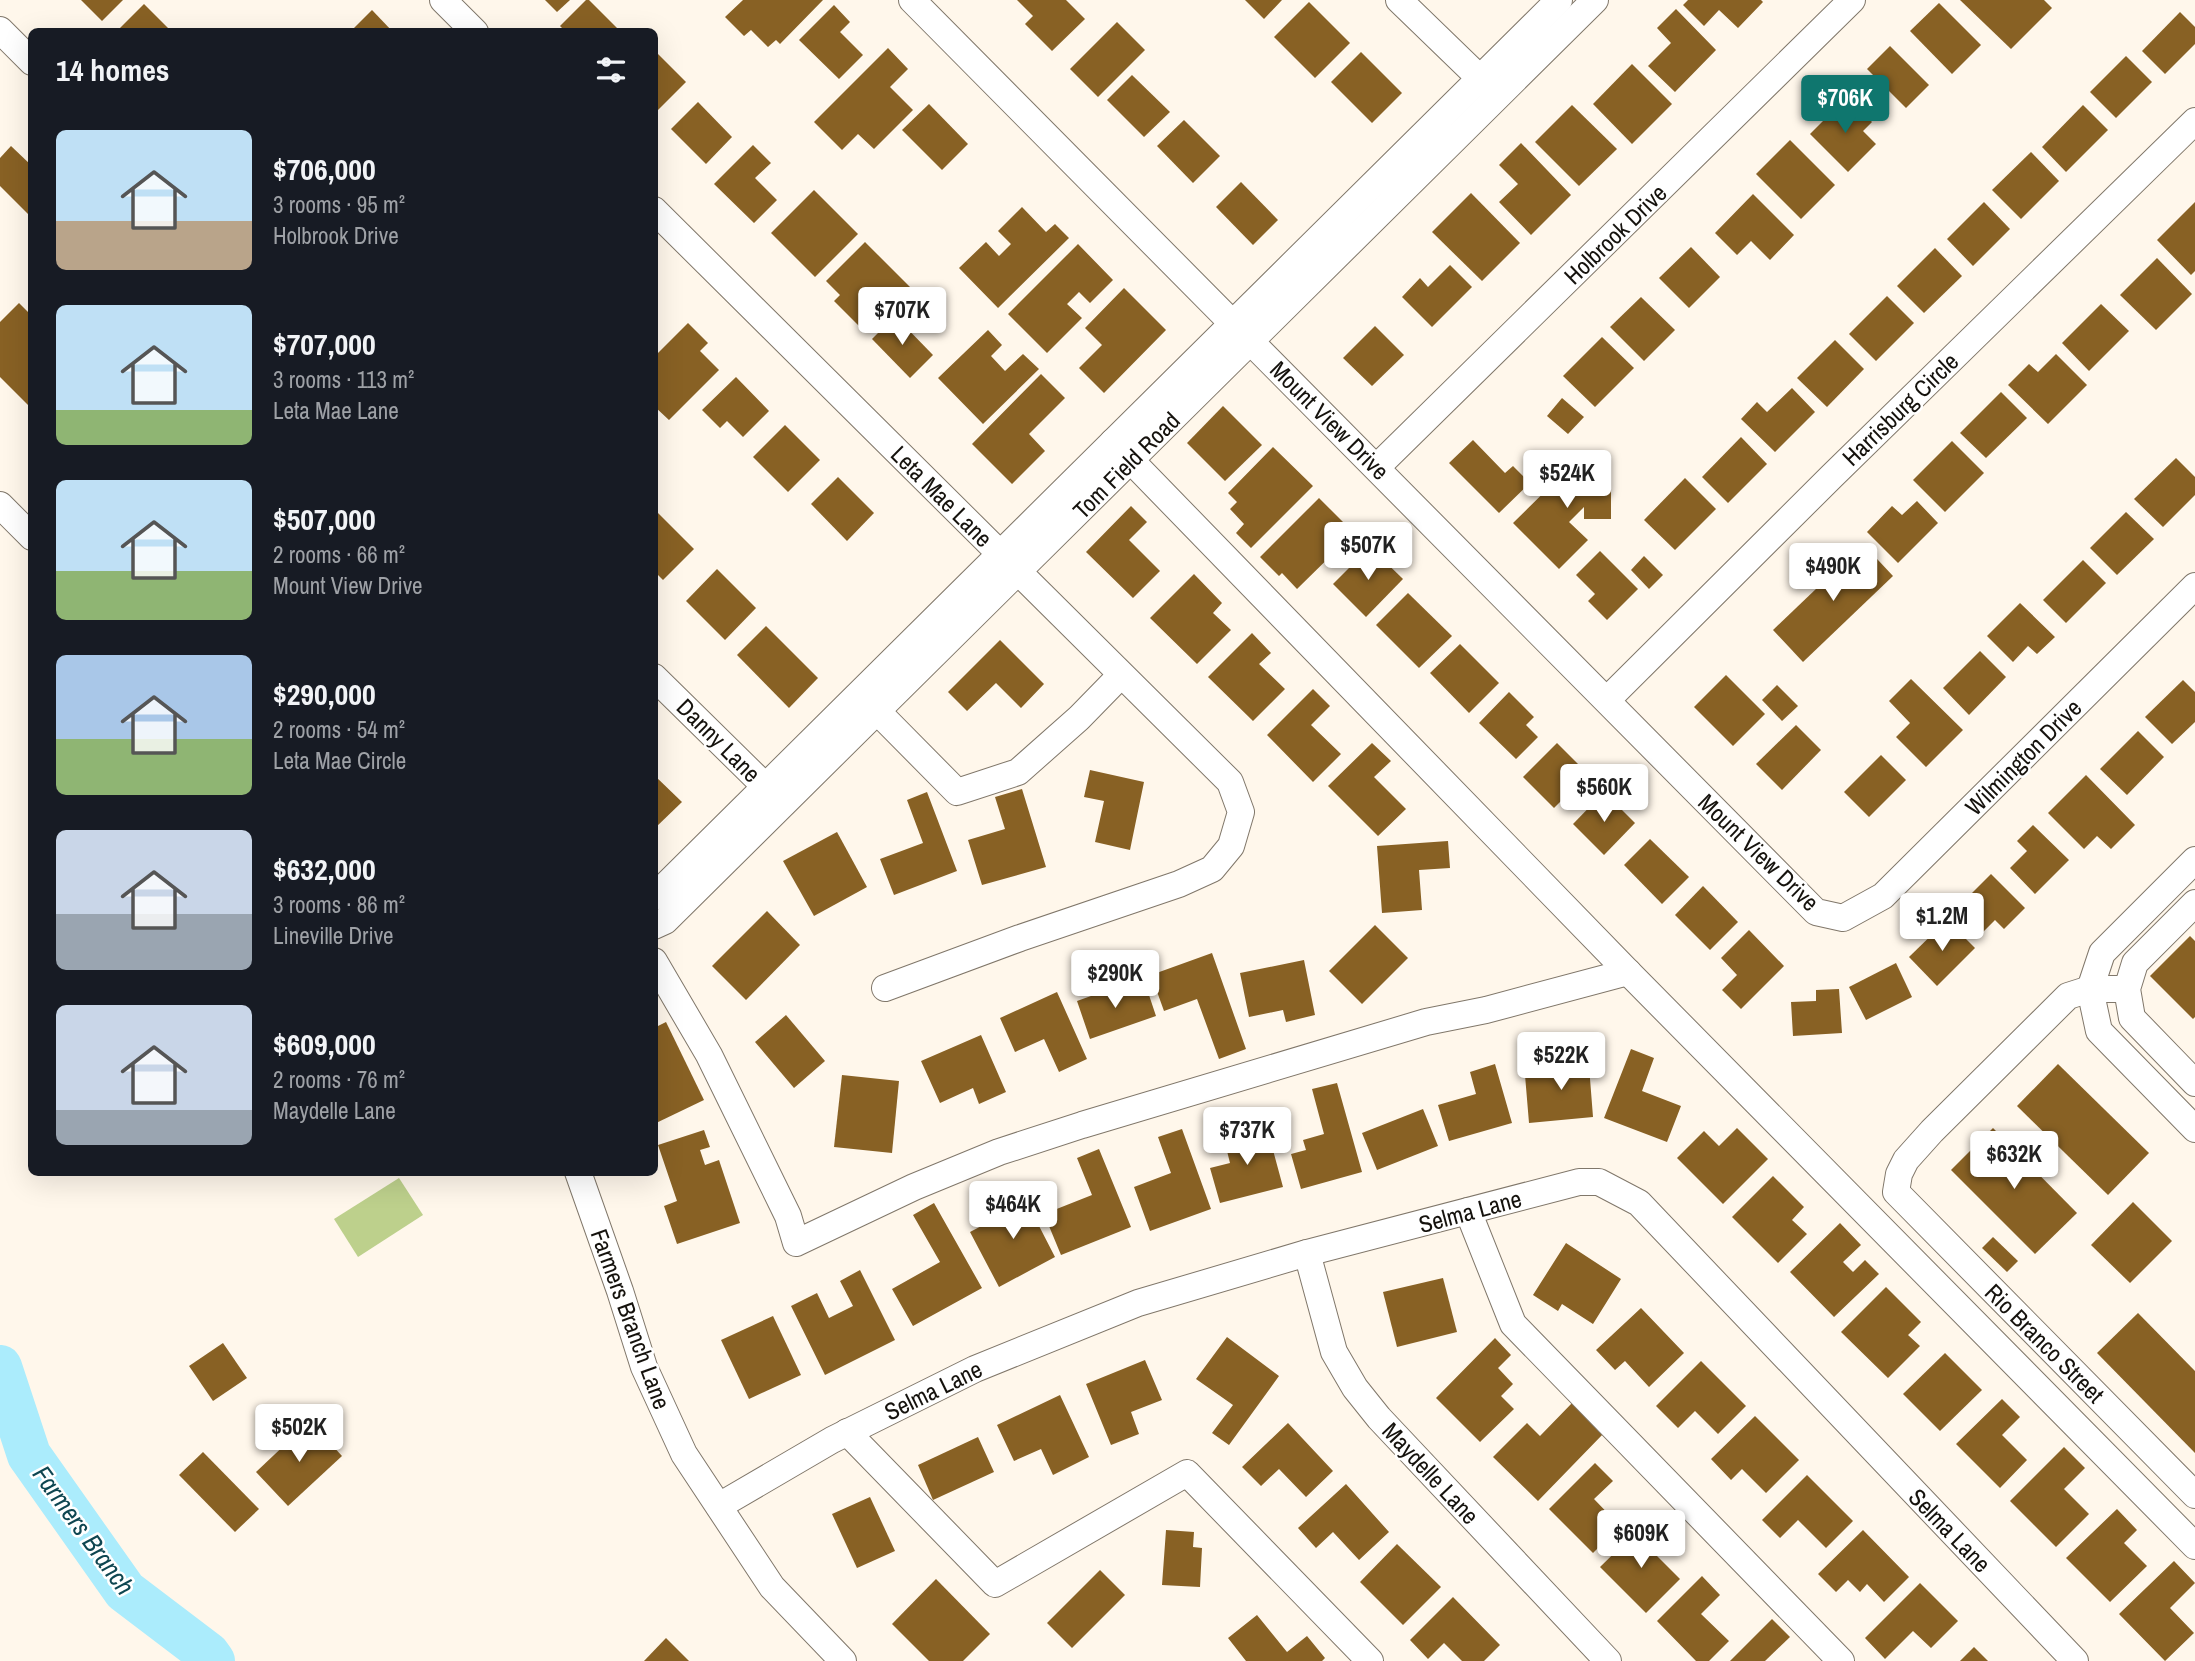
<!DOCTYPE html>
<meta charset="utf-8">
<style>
:root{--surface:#171b24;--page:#20242c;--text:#f1f3f6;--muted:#9ea1a6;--accent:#0f766e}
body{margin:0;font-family:"Archivo Narrow",sans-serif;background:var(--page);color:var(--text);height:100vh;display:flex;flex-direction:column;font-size:26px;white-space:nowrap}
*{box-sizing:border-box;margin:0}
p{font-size:23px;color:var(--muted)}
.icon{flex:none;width:38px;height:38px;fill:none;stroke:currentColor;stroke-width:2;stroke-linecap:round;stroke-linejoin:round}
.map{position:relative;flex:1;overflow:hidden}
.side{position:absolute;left:28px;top:28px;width:630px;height:1148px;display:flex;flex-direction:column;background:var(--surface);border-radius:10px;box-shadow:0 7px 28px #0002}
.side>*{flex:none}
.price{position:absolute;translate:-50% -60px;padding:0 16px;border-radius:7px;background:#fff;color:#222;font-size:23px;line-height:46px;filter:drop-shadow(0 2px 4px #0008)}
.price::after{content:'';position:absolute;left:50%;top:42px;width:21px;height:16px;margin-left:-10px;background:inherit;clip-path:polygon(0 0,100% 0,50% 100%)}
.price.on{background:var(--accent);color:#fff}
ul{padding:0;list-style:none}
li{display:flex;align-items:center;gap:21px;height:175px;padding:0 28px}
li span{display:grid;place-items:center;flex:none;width:196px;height:140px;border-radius:10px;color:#555}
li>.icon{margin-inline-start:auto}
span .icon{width:84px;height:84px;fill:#fffc;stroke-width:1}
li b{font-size:30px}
h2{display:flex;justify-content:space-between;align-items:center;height:84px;padding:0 28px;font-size:30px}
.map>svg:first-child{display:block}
</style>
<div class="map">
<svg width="2195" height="1661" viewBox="0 0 2195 1661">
<rect width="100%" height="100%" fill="#fff7eb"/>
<!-- green -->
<polygon fill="#bdd08c" points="399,1178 423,1215 358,1257 334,1219"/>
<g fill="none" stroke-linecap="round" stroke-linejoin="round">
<!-- river -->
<polyline stroke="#abecfc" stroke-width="44" points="0,1367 29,1455 125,1591 208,1654 213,1661"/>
</g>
<!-- building -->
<g fill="#886124">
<polygon points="81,0 123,0 102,21"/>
<polygon points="545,0 570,0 557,12"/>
<polygon points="586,0 589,0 621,32 566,32 560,26"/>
<polygon points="743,0 823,0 780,44 776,40 768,47 751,30 744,36 725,17"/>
<polygon points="1017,0 1066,0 1085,19 1052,51 1025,24 1033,16"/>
<polygon points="1245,0 1282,0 1264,19"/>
<polygon points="1688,0 1761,0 1763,2 1738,28 1719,10 1704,26 1683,5"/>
<polygon points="1960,0 2044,0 2052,8 2011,49"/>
<polygon points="1309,2 1350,43 1315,78 1274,37"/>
<polygon points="1939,3 1981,45 1952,74 1910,31"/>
<polygon points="144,4 172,32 116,32"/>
<polygon points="834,5 850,22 840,32 863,55 839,79 799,40"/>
<polygon points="1676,9 1716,50 1675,92 1648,66 1671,43 1657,28"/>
<polygon points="372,10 393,32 350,32"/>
<polygon points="2180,12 2195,27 2195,44 2165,74 2142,51"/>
<polygon points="1117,22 1145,50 1098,97 1070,69"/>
<polygon points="1890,46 1929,85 1906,108 1867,69"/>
<polygon points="888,48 908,69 890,87 913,110 874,149 858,134 842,150 814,122"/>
<polygon points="654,50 686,82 654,114"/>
<polygon points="1361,52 1402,93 1372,123 1331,82"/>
<polygon points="2126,56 2152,82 2116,118 2090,92"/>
<polygon points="1632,64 1672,104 1632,144 1593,104"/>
<polygon points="1132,75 1170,112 1144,137 1107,100"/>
<polygon points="1847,97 1872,122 1863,131 1876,144 1848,172 1810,134"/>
<polygon points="698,102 732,137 706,164 671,129"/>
<polygon points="929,104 968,144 942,170 902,130"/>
<polygon points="1572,105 1617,149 1579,186 1535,142"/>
<polygon points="2083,105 2108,130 2066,172 2042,147"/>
<polygon points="1184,120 1220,156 1193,183 1157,146"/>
<polygon points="1790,140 1835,185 1801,219 1756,174"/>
<polygon points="1521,143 1571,195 1531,235 1499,202 1518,184 1499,165"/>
<polygon points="753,145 771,163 755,178 777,200 754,223 714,184"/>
<polygon points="11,146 32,166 32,218 0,186 0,158"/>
<polygon points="2031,152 2059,181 2021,219 1992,190"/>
<polygon points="1241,182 1278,220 1253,245 1216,207"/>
<polygon points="814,190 858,234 815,277 771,233"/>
<polygon points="1471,193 1520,243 1482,281 1432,232"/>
<polygon points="1753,194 1794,235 1770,260 1751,241 1737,255 1715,233"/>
<polygon points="1984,202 2010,229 1973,266 1947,239"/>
<polygon points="2195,202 2195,271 2191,275 2157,240"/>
<polygon points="1022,207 1046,232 1055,224 1069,238 998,308 959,268 986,242 999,256 1011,244 998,231"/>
<polygon points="865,242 911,288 866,333 834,301 840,295 826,281"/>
<polygon points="1078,244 1113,280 1090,303 1079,292 1067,304 1082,318 1047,353 1008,314"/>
<polygon points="1691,247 1720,277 1689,308 1659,278"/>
<polygon points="1935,248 1962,276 1924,313 1897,286"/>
<polygon points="2157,258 2192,294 2156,330 2120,295"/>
<polygon points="1450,265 1472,287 1432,327 1402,297 1420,278 1428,287"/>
<polygon points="1124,288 1166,330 1104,393 1079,368 1102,345 1085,328"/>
<polygon points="1887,296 1914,323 1876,361 1849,334"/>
<polygon points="1641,297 1675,330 1644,361 1610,327"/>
<polygon points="19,303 32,316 32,409 0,377 0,322"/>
<polygon points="2101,304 2129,331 2089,371 2062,343"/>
<polygon points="895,316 933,355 910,378 872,339"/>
<polygon points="688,323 708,343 700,351 719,370 669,420 654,406 654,357"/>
<polygon points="1375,326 1404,355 1372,386 1343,358"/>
<polygon points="988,330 1002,345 991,356 1005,371 1023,354 1039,369 983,424 938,378"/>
<polygon points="1602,337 1634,368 1595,407 1563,376"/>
<polygon points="1835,340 1864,369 1827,407 1797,378"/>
<polygon points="2056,354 2087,385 2048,424 2008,385 2029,364 2038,372"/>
<polygon points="1041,374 1065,398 1029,434 1045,451 1012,484 972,444"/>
<polygon points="736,377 769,411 743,437 727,421 720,428 702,410"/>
<polygon points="1792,388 1815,412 1775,452 1741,419 1757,402 1767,412"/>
<polygon points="2001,392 2027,418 1986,458 1960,433"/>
<polygon points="1562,398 1584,417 1568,434 1547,416"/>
<polygon points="1223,406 1262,445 1225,481 1187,443"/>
<polygon points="785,425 820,460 788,492 753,457"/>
<polygon points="1741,437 1767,464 1728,503 1702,477"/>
<polygon points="1473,440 1505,473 1513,466 1530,483 1499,513 1449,463"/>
<polygon points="1952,441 1984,473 1945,512 1913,480"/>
<polygon points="1273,447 1313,486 1251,548 1236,533 1244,524 1230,509 1237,502 1228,493"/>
<polygon points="1584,453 1611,480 1611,519 1584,519 1584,507 1569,522 1588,540 1559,569 1513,523"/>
<polygon points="2176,458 2195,477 2195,495 2163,527 2134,499"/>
<polygon points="838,477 874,513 847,541 811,504"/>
<polygon points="1685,478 1716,509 1675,550 1644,520"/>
<polygon points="1319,498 1354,533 1297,589 1282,573 1279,576 1260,557"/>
<polygon points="1917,501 1938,523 1898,563 1867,532 1892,506 1902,515"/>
<polygon points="1131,506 1147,522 1129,540 1160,571 1133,598 1086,552"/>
<polygon points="654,509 694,549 663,580 654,571"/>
<polygon points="2126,512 2154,539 2117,575 2090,548"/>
<polygon points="1863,544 1893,576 1803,662 1773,630"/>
<polygon points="1370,547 1403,579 1366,617 1333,584"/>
<polygon points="1600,551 1638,589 1607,620 1588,601 1595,594 1576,575"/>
<polygon points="1644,556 1663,575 1649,589 1631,570"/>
<polygon points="2083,560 2106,583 2066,623 2043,600"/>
<polygon points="717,569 756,608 725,640 686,601"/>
<polygon points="1194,574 1222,603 1213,613 1231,630 1197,664 1150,618"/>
<polygon points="1408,593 1452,636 1419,668 1376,625"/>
<polygon points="2020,603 2055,637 2037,654 2028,646 2013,662 1987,636"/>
<polygon points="766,626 818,678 789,708 737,655"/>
<polygon points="1252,633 1271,653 1259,664 1285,689 1253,721 1208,677"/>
<polygon points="1000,640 1044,684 1021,708 996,683 967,711 948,692"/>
<polygon points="1460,644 1499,683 1469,713 1430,673"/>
<polygon points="1980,651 2006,677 1969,715 1943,688"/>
<polygon points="1726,675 1765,714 1733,746 1694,707"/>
<polygon points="1911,679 1963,730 1926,767 1896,737 1910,723 1889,701"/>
<polygon points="2183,680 2195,692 2195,722 2172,744 2145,717"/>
<polygon points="1777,685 1798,706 1782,721 1762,700"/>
<polygon points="1313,689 1330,706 1311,725 1341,754 1313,782 1267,735"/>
<polygon points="1509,692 1534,717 1526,725 1538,737 1516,759 1479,723"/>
<polygon points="1796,725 1821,750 1782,790 1756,764"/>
<polygon points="2138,731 2164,757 2127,795 2100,769"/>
<polygon points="1372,743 1391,761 1374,777 1406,809 1378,836 1328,786"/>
<polygon points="1557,743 1588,774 1554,808 1523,777"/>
<polygon points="1881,755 1906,780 1869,817 1844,792"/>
<polygon points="1090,770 1144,782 1130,850 1095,842 1104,801 1084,797"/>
<polygon points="654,775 682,802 654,829"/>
<polygon points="2086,775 2135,825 2111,849 2097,836 2084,849 2048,813"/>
<polygon points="1022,789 1046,867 982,885 968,840 1005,829 995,797"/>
<polygon points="927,792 957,871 894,895 880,859 923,843 907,800"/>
<polygon points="1604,792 1635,823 1604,855 1573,824"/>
<polygon points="2033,825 2069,860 2035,894 2010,868 2027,851 2017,841"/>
<polygon points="837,832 867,887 814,916 783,861"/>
<polygon points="1650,839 1689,877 1662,904 1624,865"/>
<polygon points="1448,841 1450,868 1419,870 1422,910 1382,913 1377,846"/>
<polygon points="1991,874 2025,908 2004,929 1995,920 1981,934 1956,909"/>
<polygon points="1703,886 1738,922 1710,950 1675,915"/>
<polygon points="767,911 800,945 746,1000 712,966"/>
<polygon points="1947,920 1975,948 1937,986 1909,957"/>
<polygon points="1375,925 1408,958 1362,1004 1329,971"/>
<polygon points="1749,930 1784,966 1741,1009 1722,990 1737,975 1721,958"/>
<polygon points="2190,936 2195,941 2195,1017 2193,1019 2150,976"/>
<polygon points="1212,953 1246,1049 1219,1059 1197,999 1164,1011 1151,975"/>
<polygon points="1304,960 1315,1015 1286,1022 1283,1010 1249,1017 1240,973"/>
<polygon points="1896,963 1912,997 1866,1020 1849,987"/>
<polygon points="1130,982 1134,994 1147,989 1156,1016 1090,1039 1077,1001"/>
<polygon points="1839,989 1842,1033 1793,1036 1791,1002 1816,1001 1816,990"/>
<polygon points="1057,992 1087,1059 1059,1072 1044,1039 1015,1052 1000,1018"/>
<polygon points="786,1015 825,1061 794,1088 755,1042"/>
<polygon points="666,1022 704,1100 654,1124 654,1028"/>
<polygon points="981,1035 1006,1092 979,1104 973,1088 940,1103 921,1061"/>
<polygon points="1631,1049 1654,1058 1642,1091 1681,1106 1667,1142 1604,1118"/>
<polygon points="1588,1053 1593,1117 1529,1123 1525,1075 1563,1072 1562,1056"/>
<polygon points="1495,1064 1512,1123 1449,1141 1438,1105 1476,1094 1470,1072"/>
<polygon points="2058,1064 2149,1153 2108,1195 2017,1106"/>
<polygon points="842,1075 899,1081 892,1153 834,1147"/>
<polygon points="1337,1083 1362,1172 1301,1189 1291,1154 1306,1150 1303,1140 1324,1134 1312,1089"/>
<polygon points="1423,1109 1438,1146 1377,1170 1362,1133"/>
<polygon points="1267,1128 1283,1187 1220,1203 1210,1168 1230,1163 1224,1139"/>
<polygon points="1737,1128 1768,1159 1723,1204 1677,1158 1704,1131 1719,1146"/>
<polygon points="1993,1128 2077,1213 2035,1254 1951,1170"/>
<polygon points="1182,1129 1211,1209 1150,1231 1134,1187 1171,1173 1158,1137"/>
<polygon points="704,1130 710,1147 700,1150 705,1165 719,1160 740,1223 677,1244 664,1206 677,1201 658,1145"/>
<polygon points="1099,1149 1131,1227 1061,1255 1044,1214 1092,1195 1077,1158"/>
<polygon points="1773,1176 1804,1207 1792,1220 1807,1234 1778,1263 1732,1217"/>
<polygon points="1020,1189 1055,1257 999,1287 970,1232 1008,1212 1001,1199"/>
<polygon points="2133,1202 2172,1241 2130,1283 2091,1245"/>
<polygon points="934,1203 982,1288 913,1326 892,1289 940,1262 913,1215"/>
<polygon points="1840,1223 1861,1245 1843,1262 1853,1272 1865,1260 1879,1274 1834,1317 1790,1272"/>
<polygon points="1993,1237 2018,1261 2007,1272 1982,1248"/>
<polygon points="1566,1243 1621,1279 1593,1324 1562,1304 1558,1311 1533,1295"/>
<polygon points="860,1270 895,1340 825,1375 791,1306 817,1293 829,1318 853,1306 840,1281"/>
<polygon points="1443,1278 1457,1332 1397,1347 1383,1292"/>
<polygon points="1886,1287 1921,1322 1908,1335 1920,1346 1888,1378 1841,1332"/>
<polygon points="1641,1308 1684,1353 1649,1387 1625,1361 1615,1370 1596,1350"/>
<polygon points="2138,1313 2195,1371 2195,1453 2097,1353"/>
<polygon points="773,1316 801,1375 749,1399 721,1340"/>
<polygon points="1227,1337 1279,1376 1229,1445 1212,1433 1233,1405 1196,1379"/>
<polygon points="1495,1338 1511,1355 1498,1368 1513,1384 1501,1396 1514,1409 1480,1442 1436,1398"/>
<polygon points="223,1343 247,1378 213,1401 189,1366"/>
<polygon points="1945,1353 1982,1390 1940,1431 1903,1394"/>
<polygon points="1145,1360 1162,1400 1131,1412 1139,1434 1111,1445 1086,1384"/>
<polygon points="1701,1361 1746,1406 1718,1434 1695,1411 1678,1428 1656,1406"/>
<polygon points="1060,1395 1089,1457 1053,1475 1041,1449 1014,1461 997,1425"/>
<polygon points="2002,1399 2020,1417 2002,1435 2027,1460 2000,1488 1956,1444"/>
<polygon points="1573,1402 1604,1433 1538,1501 1493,1457 1527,1423 1540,1436"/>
<polygon points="1755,1416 1799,1460 1766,1493 1742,1469 1731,1480 1711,1459"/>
<polygon points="310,1421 342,1456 288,1506 256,1472"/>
<polygon points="1288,1423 1333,1471 1306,1497 1279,1469 1261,1486 1242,1467"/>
<polygon points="978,1437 994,1472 933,1500 918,1465"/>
<polygon points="2064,1447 2085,1468 2064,1489 2089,1514 2056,1547 2010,1501"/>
<polygon points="203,1452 259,1509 235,1532 179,1475"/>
<polygon points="1595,1463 1613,1481 1594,1499 1620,1526 1593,1553 1549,1509"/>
<polygon points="1807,1475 1853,1521 1826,1548 1798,1520 1780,1538 1762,1520"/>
<polygon points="1346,1484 1389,1532 1359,1560 1333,1532 1316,1548 1298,1528"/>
<polygon points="870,1497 895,1551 857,1568 832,1514"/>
<polygon points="2117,1509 2137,1530 2124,1543 2147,1566 2110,1602 2066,1558"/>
<polygon points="1644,1524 1663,1543 1653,1552 1680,1579 1646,1613 1600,1567"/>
<polygon points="1166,1530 1194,1532 1193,1547 1202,1548 1200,1587 1162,1585"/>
<polygon points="1863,1530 1909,1577 1884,1602 1867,1584 1860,1592 1848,1580 1836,1592 1818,1574"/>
<polygon points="1397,1544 1441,1587 1403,1625 1360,1582"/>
<polygon points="2174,1561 2195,1583 2170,1608 2194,1633 2165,1661 2119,1614"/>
<polygon points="1100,1570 1125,1595 1072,1648 1047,1623"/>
<polygon points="1702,1576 1720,1595 1701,1614 1729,1641 1709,1661 1696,1661 1657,1621"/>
<polygon points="936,1579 990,1634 963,1661 929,1661 892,1624"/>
<polygon points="1920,1583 1958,1621 1931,1648 1913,1631 1885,1659 1865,1638"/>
<polygon points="1453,1597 1500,1645 1484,1661 1462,1661 1444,1643 1428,1659 1410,1640"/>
<polygon points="1257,1615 1287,1652 1307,1636 1325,1658 1322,1661 1246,1661 1228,1638"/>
<polygon points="1772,1619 1790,1637 1765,1661 1730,1661"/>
<polygon points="666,1638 689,1661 644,1661"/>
<polygon points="1974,1647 1988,1661 1960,1661"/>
</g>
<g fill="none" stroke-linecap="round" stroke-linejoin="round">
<defs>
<g id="minor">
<polyline points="443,0 475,32"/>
<polyline points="912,0 1816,912 1843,918 1883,896 2195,586"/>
<polyline points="1399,0 1491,89"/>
<polyline points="0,30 32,62"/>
<polyline points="654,210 1230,782 1241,812 1231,846 1212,869 1179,884 1020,938 885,988"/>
<polyline points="1113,442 1628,972 2195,1546"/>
<polyline points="1377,467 1852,0"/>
<polyline points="0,505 32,537"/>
<polyline points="654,677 777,798"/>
<polyline points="866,700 957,792 1018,772 1079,718 1121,675"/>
<polyline points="1607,700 1831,477 2195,121"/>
<polyline points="2195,860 2102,953 2090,989 2099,1031 2195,1129"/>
<polyline points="654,897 1559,0"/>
<polyline points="2195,903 2135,963 2127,989 2132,1018 2195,1083"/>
<polyline points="654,926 665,921 1595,0"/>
<polyline points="654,961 709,1055 788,1216 796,1243 914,1187 999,1152 1082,1125 1426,1022 1486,1010 1628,972"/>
<polyline points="2127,989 2090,989 2068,996 1932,1131 1906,1160 1899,1174 1896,1192 2195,1495"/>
<polyline points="578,1172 620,1291 644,1367 684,1454 772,1587 843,1661"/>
<polyline points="1468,1211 1513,1324 1841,1661"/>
<polyline points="1307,1253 1334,1352 1355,1388 1379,1418 1608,1661"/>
<polyline points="847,1432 995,1584 1187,1473 1370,1661"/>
<polyline points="719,1506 832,1440 975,1369 1138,1303 1307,1253 1579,1182 1599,1182 1639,1203 2075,1661"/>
</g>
</defs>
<!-- minor casing -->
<use href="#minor" stroke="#80776a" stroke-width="28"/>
<!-- minor -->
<use href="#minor" stroke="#fff" stroke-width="26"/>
</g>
<g text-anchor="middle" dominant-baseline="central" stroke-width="5" stroke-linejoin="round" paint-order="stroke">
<!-- street labels -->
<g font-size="24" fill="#15120d" stroke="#fff">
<text transform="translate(1615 234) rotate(-44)">Holbrook Drive</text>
<text transform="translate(1900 409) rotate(-44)">Harrisburg Circle</text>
<text transform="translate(1330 420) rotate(45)">Mount View Drive</text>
<text transform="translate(1126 465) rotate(-45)">Tom Field Road</text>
<text transform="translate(942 496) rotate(45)">Leta Mae Lane</text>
<text transform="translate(719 740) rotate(45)">Danny Lane</text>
<text transform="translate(2023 757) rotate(-45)">Wilmington Drive</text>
<text transform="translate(1759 852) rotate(44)">Mount View Drive</text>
<text transform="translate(1470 1211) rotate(-15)">Selma Lane</text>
<text transform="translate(631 1319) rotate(70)">Farmers Branch Lane</text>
<text transform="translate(2045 1343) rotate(45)">Rio Branco Street</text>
<text transform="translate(933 1390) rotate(-26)">Selma Lane</text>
<text transform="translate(1431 1473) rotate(47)">Maydelle Lane</text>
<text transform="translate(1950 1530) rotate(46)">Selma Lane</text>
</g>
<!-- water labels -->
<g font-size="26" font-style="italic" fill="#0e4651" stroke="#fff">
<text transform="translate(84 1530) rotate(54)">Farmers Branch</text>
</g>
</g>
</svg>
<b class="price on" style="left:1845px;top:135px">$706K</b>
<b class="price" style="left:902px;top:347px">$707K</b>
<b class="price" style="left:1567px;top:510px">$524K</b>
<b class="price" style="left:1368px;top:582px">$507K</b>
<b class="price" style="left:1833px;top:603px">$490K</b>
<b class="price" style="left:1604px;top:824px">$560K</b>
<b class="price" style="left:1942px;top:953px">$1.2M</b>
<b class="price" style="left:1115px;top:1010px">$290K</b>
<b class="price" style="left:1561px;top:1092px">$522K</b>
<b class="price" style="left:1247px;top:1167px">$737K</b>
<b class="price" style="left:2014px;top:1191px">$632K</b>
<b class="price" style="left:1013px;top:1241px">$464K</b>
<b class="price" style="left:299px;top:1464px">$502K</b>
<b class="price" style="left:1641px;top:1570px">$609K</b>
<section class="side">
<h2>14 homes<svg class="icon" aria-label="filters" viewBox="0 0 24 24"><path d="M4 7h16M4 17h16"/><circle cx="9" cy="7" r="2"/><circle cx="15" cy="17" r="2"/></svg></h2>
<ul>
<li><span style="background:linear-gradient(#bfe0f5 65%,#b9a48a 0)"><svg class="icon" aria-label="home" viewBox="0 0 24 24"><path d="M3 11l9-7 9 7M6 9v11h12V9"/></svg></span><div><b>$706,000</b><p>3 rooms · 95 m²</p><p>Holbrook Drive</p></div></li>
<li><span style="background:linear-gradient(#bfe0f5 75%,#8fb573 0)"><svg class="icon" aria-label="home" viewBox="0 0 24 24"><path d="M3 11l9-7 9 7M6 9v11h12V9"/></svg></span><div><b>$707,000</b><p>3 rooms · 113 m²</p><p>Leta Mae Lane</p></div></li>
<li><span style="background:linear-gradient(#bfe0f5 65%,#8fb573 0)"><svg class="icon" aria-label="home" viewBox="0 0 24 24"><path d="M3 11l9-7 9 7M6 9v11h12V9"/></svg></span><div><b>$507,000</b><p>2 rooms · 66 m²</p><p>Mount View Drive</p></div></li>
<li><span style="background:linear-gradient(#a9c7e8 60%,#8fb573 0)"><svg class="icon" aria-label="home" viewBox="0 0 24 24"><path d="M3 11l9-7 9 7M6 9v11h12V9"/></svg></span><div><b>$290,000</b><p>2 rooms · 54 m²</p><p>Leta Mae Circle</p></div></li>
<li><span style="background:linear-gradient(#c9d6e8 60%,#9aa5b1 0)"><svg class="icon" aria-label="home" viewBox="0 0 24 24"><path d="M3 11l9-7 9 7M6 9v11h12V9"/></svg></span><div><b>$632,000</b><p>3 rooms · 86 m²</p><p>Lineville Drive</p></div></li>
<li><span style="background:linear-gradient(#c9d6e8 75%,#9aa5b1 0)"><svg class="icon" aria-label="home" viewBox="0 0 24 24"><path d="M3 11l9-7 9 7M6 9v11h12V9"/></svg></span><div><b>$609,000</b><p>2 rooms · 76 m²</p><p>Maydelle Lane</p></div></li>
</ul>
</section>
</div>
